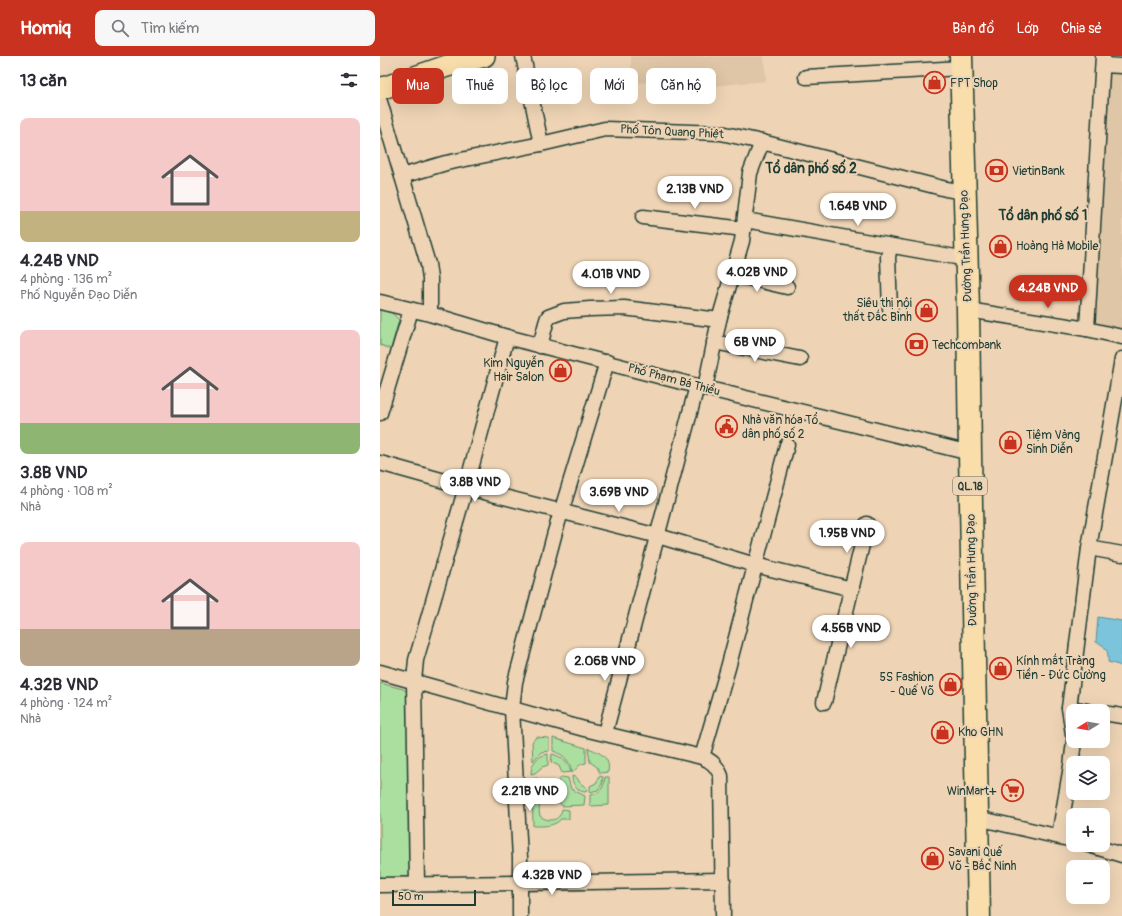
<!DOCTYPE html>
<html lang="vi">
<meta charset="utf-8">
<style>
:root{--surface:#fff;--page:#f7f7f7;--text:#2b2b33;--muted:#7c7c81;--accent:#c8321e}
body{margin:0;font-family:Pangolin,sans-serif;background:var(--page);color:var(--text);height:100vh;display:flex;flex-direction:column;font-size:15px;white-space:nowrap}
*{box-sizing:border-box;margin:0}
p{font-size:13px;color:var(--muted)}
.icon{flex:none;width:22px;height:22px;fill:none;stroke:currentColor;stroke-width:2;stroke-linecap:round;stroke-linejoin:round}
.map{position:relative;flex:1;overflow:hidden}
.panel{display:flex;flex-direction:column;background:var(--surface);width:380px}
.panel>*{flex:none}
.hud{position:absolute;left:12px;top:12px;width:380px;height:36px;display:flex;gap:8px}
.needle{width:26px;rotate:259deg}
.fabs{position:absolute;left:686px;top:648px;display:grid;gap:8px}
.fabs a{display:grid;place-items:center;width:44px;height:44px;border-radius:8px;background:var(--surface);box-shadow:0 4px 16px #0002;font-size:20px}
.scale{position:absolute;left:12px;bottom:10px;width:84px;box-sizing:border-box;padding-left:4px;border:2px solid #1f3d34;border-top:0;font-size:11px;line-height:14px;white-space:nowrap;color:#1f3d34;-webkit-text-stroke:3px #eed4b5;paint-order:stroke}
.price{position:absolute;translate:-50% -34px;padding:0 9px;border-radius:14px;background:#fff;color:#222;font-size:13px;line-height:26px;filter:drop-shadow(0 1px 2px #0008)}
.price::after{content:'';position:absolute;left:50%;top:24px;width:12px;height:9px;margin-left:-6px;background:inherit;clip-path:polygon(0 0,100% 0,50% 100%)}
.price.current{background:var(--accent);color:#fff}
ul{padding:0;list-style:none}
li{display:grid;align-content:center;gap:8px;height:212px;padding:0 20px}
li span{display:grid;place-items:center;height:124px;border-radius:8px;color:#555}
li>.icon{margin-inline-start:auto}
span .icon{width:72px;height:72px;fill:#fffc;stroke-width:1}
li b{font-size:17px}
h2{display:flex;justify-content:space-between;align-items:center;height:48px;padding:0 20px;font-size:17px}
.chip{padding:0 14px;border-radius:8px;background:var(--surface);box-shadow:0 4px 16px #0002;font-size:14px;line-height:36px}
.chip.current{background:var(--accent);color:#fff}
header{display:flex;align-items:center;gap:24px;box-sizing:border-box;height:56px;padding:0 20px;background:var(--accent);color:#fff}
header strong{font-size:19px}
nav{display:flex;gap:22px;margin-inline-start:auto;font-size:14px}
.search{width:280px;height:36px;background:var(--page);display:flex;align-items:center;gap:10px;box-sizing:border-box;padding:0 14px;border-radius:8px;color:var(--muted);font-size:15px}
main{display:flex;flex:1;min-height:0}
.map>svg:first-child{display:block}
</style>
<header>
<strong>Homiq</strong>
<div class="search"><svg class="icon" aria-label="search" viewBox="0 0 24 24"><circle cx="10" cy="10" r="6"/><path d="M15 15l6 6"/></svg>Tìm kiếm</div>
<nav><a>Bản đồ</a><a>Lớp</a><a>Chia sẻ</a></nav>
</header>
<main>
<section class="panel">
<h2>13 căn<svg class="icon" aria-label="filters" viewBox="0 0 24 24"><path d="M4 7h16M4 17h16"/><circle cx="9" cy="7" r="2"/><circle cx="15" cy="17" r="2"/></svg></h2>
<ul>
<li><span style="background:linear-gradient(#f6c9c9 75%,#c2b280 0)"><svg class="icon" aria-label="home" viewBox="0 0 24 24"><path d="M3 11l9-7 9 7M6 9v11h12V9"/></svg></span><div><b>4.24B VND</b><p>4 phòng · 136 m²</p><p>Phố Nguyễn Đạo Diễn</p></div></li>
<li><span style="background:linear-gradient(#f6c9c9 75%,#8fb573 0)"><svg class="icon" aria-label="home" viewBox="0 0 24 24"><path d="M3 11l9-7 9 7M6 9v11h12V9"/></svg></span><div><b>3.8B VND</b><p>4 phòng · 108 m²</p><p>Nhà</p></div></li>
<li><span style="background:linear-gradient(#f6c9c9 70%,#b9a48a 0)"><svg class="icon" aria-label="home" viewBox="0 0 24 24"><path d="M3 11l9-7 9 7M6 9v11h12V9"/></svg></span><div><b>4.32B VND</b><p>4 phòng · 124 m²</p><p>Nhà</p></div></li>
</ul>
</section>
<div class="map">
<svg width="742" height="860" viewBox="0 0 742 860">
<rect width="100%" height="100%" fill="#eed4b5"/>
<filter id="ink" filterUnits="userSpaceOnUse"><feTurbulence type="fractalNoise" baseFrequency=".025" numOctaves="2"/><feDisplacementMap in="SourceGraphic" scale="8" xChannelSelector="R" yChannelSelector="G"/><feConvolveMatrix kernelMatrix="1 2 1 2 8 2 1 2 1" color-interpolation-filters="sRGB"/></filter>
<g filter="url(#ink)">
<!-- built -->
<g fill="#dfc6a6">
<polygon points="251,0 384,0 386,25 331,30 251,26"/>
<polygon points="728,0 742,0 742,280 714,275"/>
</g>
<!-- green -->
<g fill="#abdfa0" stroke="#658e6a">
<polygon points="0,253 10,255 19,264 11,293 0,289"/>
<polygon points="0,627 23,633 28,636 30,821 25,824 0,825"/>
<polygon points="156,681 169,682 169,695 161,696 153,705 152,686"/>
<path d="M173,682L206,692V707L201,708L192,717C190,705 185,699 173,695Z"/>
<path d="M208,692C220,696 231,702 228,716L220,717L217,711L210,706Z"/>
<path d="M168,698V709L162,711L155,717L151,718C151,707 157,700 168,698Z"/>
<path d="M172,698C181,700 188,706 191,716L182,717L179,710L171,706Z"/>
<path d="M192,720L197,722L200,727L206,731L207,735L205,736C196,735 192,728 192,720Z"/>
<polygon points="220,720 223,721 222,728 218,734 210,736 210,730 216,727"/>
<polygon points="181,721 188,722 191,733 205,740 204,749 182,750 176,742 170,739 171,733 178,727"/>
<path d="M225,721H229V749L210,750V739C221,738 224,731 225,721Z"/>
<path d="M157,722L162,729L169,732L168,740C159,745 158,751 160,760C169,767 180,765 182,753L189,754V763H181C174,771 162,770 153,770L152,723Z"/>
</g>
<!-- water -->
<path fill="#7cc4dc" stroke="#578e99" d="M718,561L742,565V610L728,606C729,596 726,589 716,586Z"/>
<g fill="none" stroke-linecap="round" stroke-linejoin="round">
<defs>
<g id="street">
<polyline points="143,0 161,88"/>
<polyline points="723,9 742,10"/>
<polyline points="426,21 581,12"/>
<polyline points="0,46 48,208 50,223 50,258"/>
<polyline points="22,120 66,107 161,88 225,73 341,77 382,86 566,133 584,136"/>
<polyline points="263,161 364,173"/>
<polyline points="365,164 587,203"/>
<polyline points="352,218 407,231"/>
<polyline points="0,246 50,258 127,281 317,330 590,397"/>
<polyline points="510,253 508,201 510,190"/>
<polyline points="588,254 707,273 742,281"/>
<polyline points="707,273 723,0"/>
<polyline points="334,286 420,303"/>
<polyline points="160,290 166,267 168,261 184,255 210,253 244,252 339,264"/>
<polyline points="325,332 339,264 362,185 370,117 382,86"/>
<polyline points="0,357 31,254"/>
<polyline points="0,407 104,436 278,480 375,509 472,533"/>
<polyline points="709,492 742,498"/>
<path d="M0,616L204,673L322,701C332,705 337,710 341,720L343,860"/>
<polyline points="444,646 487,468"/>
<polyline points="689,652 707,655"/>
<polyline points="723,657 742,660"/>
<polyline points="225,677 317,330"/>
<polyline points="693,678 689,652 709,492 742,303"/>
<polyline points="322,701 348,612 407,389"/>
<polyline points="597,762 693,784"/>
<polyline points="679,780 691,710 694,685"/>
<polyline points="709,789 742,799"/>
<polyline points="0,829 343,824"/>
<polyline points="37,829 34,625 36,604 86,431 127,281"/>
<polyline points="140,860 140,802 132,653 135,626 175,476 227,306"/>
</g>
<polyline id="primary" points="0,33 67,10 104,0"/>
<polyline id="highway" points="581,0 588,254 590,397 599,860"/>
</defs>
<!-- street casing -->
<use href="#street" stroke="#1f3d34" stroke-width="17"/>
<!-- primary casing -->
<use href="#primary" stroke="#1f3d34" stroke-width="24"/>
<!-- highway casing -->
<use href="#highway" stroke="#1f3d34" stroke-width="25"/>
<!-- street -->
<use href="#street" stroke="#eed4b5" stroke-width="14"/>
<!-- primary -->
<use href="#primary" stroke="#f9deab" stroke-width="21"/>
<!-- highway -->
<use href="#highway" stroke="#f9deab" stroke-width="22"/>
</g>
</g>
<!-- icons -->
<defs>
<symbol id="shop-ring" viewBox="-11 -11 22 22"><circle r="9.5" fill="#eed4b5" stroke="#c8321e" stroke-width="1.5"/><path d="M-5-2.5h2.3a2.7 3.5 0 0 1 5.4 0H5L5.5 6h-11ZM-1.5-2.5h3a1.5 2.3 0 0 0-3 0Z" fill="#c8321e"/></symbol>
<symbol id="bank-ring" viewBox="-11 -11 22 22"><circle r="9.5" fill="#eed4b5" stroke="#c8321e" stroke-width="1.5"/><path d="M-6-4H6V4H-6ZM0-2.3a2.3 2.3 0 1 0 0 4.6a2.3 2.3 0 1 0 0-4.6Z" fill="#c8321e"/></symbol>
<symbol id="civic-ring" viewBox="-11 -11 22 22"><circle r="9.5" fill="#eed4b5" stroke="#c8321e" stroke-width="1.5"/><path d="M-.6-6.5H3V-4.5H.6V-3L4-1V1h2V6H-6V1h2V-1L-.6-3ZM-1.2 2.5V6h2.4V2.5Z" fill="#c8321e"/></symbol>
<symbol id="supermarket-ring" viewBox="-11 -11 22 22"><circle r="9.5" fill="#eed4b5" stroke="#c8321e" stroke-width="1.5"/><path d="M-6-5.5h2.5l.6 2H6L4.5 2H-2.5L-4.4-4H-6ZM-1.5 3.2a1.3 1.3 0 1 0 .1 0ZM3 3.2a1.3 1.3 0 1 0 .1 0Z" fill="#c8321e"/></symbol>
</defs>
<g fill-rule="evenodd">
<use href="#shop-ring" x="542" y="14" width="25" height="25"/>
<use href="#bank-ring" x="604" y="102" width="25" height="25"/>
<use href="#shop-ring" x="608" y="178" width="25" height="25"/>
<use href="#shop-ring" x="534" y="242" width="25" height="25"/>
<use href="#bank-ring" x="524" y="276" width="25" height="25"/>
<use href="#shop-ring" x="168" y="302" width="25" height="25"/>
<use href="#civic-ring" x="334" y="358" width="25" height="25"/>
<use href="#shop-ring" x="618" y="374" width="25" height="25"/>
<use href="#shop-ring" x="608" y="600" width="25" height="25"/>
<use href="#shop-ring" x="558" y="616" width="25" height="25"/>
<use href="#shop-ring" x="550" y="664" width="25" height="25"/>
<use href="#supermarket-ring" x="620" y="722" width="25" height="25"/>
<use href="#shop-ring" x="540" y="790" width="25" height="25"/>
</g>
<g text-anchor="middle" dominant-baseline="central" stroke-width="4" stroke-linejoin="round" paint-order="stroke">
<!-- shield labels -->
<rect fill="#eed4b5" stroke="#5d6a5b" stroke-width="1" x="573" y="421" width="34" height="18" rx="3"/>
<g font-size="11" font-weight="bold" fill="#1f3d34">
<text x="590" y="430">QL.18</text>
</g>
<!-- poi labels -->
<g font-size="12" fill="#1f3d34" stroke="#eed4b5" text-anchor="start">
<text x="570" y="27">FPT Shop</text>
<text x="632" y="115">VietinBank</text>
<text x="636" y="190">Hoàng Hà Mobile</text>
<text x="532" y="247" text-anchor="end">Siêu thị nội<tspan x="532" dy="14">thất Đắc Bình</tspan></text>
<text x="552" y="289">Techcombank</text>
<text x="164" y="307" text-anchor="end">Kim Nguyễn<tspan x="164" dy="14">Hair Salon</tspan></text>
<text x="362" y="364">Nhà văn hóa Tổ<tspan x="362" dy="14">dân phố số 2</tspan></text>
<text x="646" y="379">Tiệm Vàng<tspan x="646" dy="14">Sinh Diễn</tspan></text>
<text x="636" y="605">Kính mắt Tràng<tspan x="636" dy="14">Tiền - Đức Cường</tspan></text>
<text x="554" y="621" text-anchor="end">5S Fashion<tspan x="554" dy="14">- Quế Võ</tspan></text>
<text x="578" y="676">Kho GHN</text>
<text x="616" y="735" text-anchor="end">WinMart+</text>
<text x="568" y="796">Savani Quế<tspan x="568" dy="14">Võ - Bắc Ninh</tspan></text>
</g>
<!-- street labels -->
<g font-size="12" fill="#1f3d34" stroke="#eed4b5">
<text transform="translate(292 76) rotate(3)">Phố Tôn Quang Phiệt</text>
<text transform="translate(586 190) rotate(-92)">Đường Trần Hưng Đạo</text>
<text transform="translate(294 324) rotate(15)">Phố Phạm Bá Thiều</text>
<text transform="translate(592 514) rotate(-91)">Đường Trần Hưng Đạo</text>
</g>
<!-- quarter labels -->
<g font-size="14" font-weight="bold" fill="#1f3d34" stroke="#eed4b5">
<text x="431" y="112">Tổ dân phố số 2</text>
<text x="663" y="159">Tổ dân phố số 1</text>
</g>
</g>
</svg>
<div class="fabs">
<a><svg class="needle" viewBox="-14 -14 28 28"><path d="M0-13l5 13h-10z" fill="#e53935"/><path d="M0 13l5-13h-10z" fill="#7c7c81"/></svg></a>
<a><svg class="icon" aria-label="layers" viewBox="0 0 24 24"><path d="M12 4l9 5-9 5-9-5zM3 14l9 5 9-5"/></svg></a>
<a>+</a>
<a>−</a>
</div>
<div class="scale">50 m</div>
<b class="price" style="left:315px;top:154px">2.13B VND</b>
<b class="price" style="left:478px;top:171px">1.64B VND</b>
<b class="price" style="left:377px;top:237px">4.02B VND</b>
<b class="price" style="left:231px;top:239px">4.01B VND</b>
<b class="price current" style="left:668px;top:253px">4.24B VND</b>
<b class="price" style="left:375px;top:307px">6B VND</b>
<b class="price" style="left:95px;top:447px">3.8B VND</b>
<b class="price" style="left:239px;top:457px">3.69B VND</b>
<b class="price" style="left:467px;top:498px">1.95B VND</b>
<b class="price" style="left:471px;top:593px">4.56B VND</b>
<b class="price" style="left:225px;top:626px">2.06B VND</b>
<b class="price" style="left:150px;top:756px">2.21B VND</b>
<b class="price" style="left:172px;top:840px">4.32B VND</b>
<div class="hud">
<a class="chip current">Mua</a>
<a class="chip">Thuê</a>
<a class="chip">Bộ lọc</a>
<a class="chip">Mới</a>
<a class="chip">Căn hộ</a>
</div>
</div>
</main>
